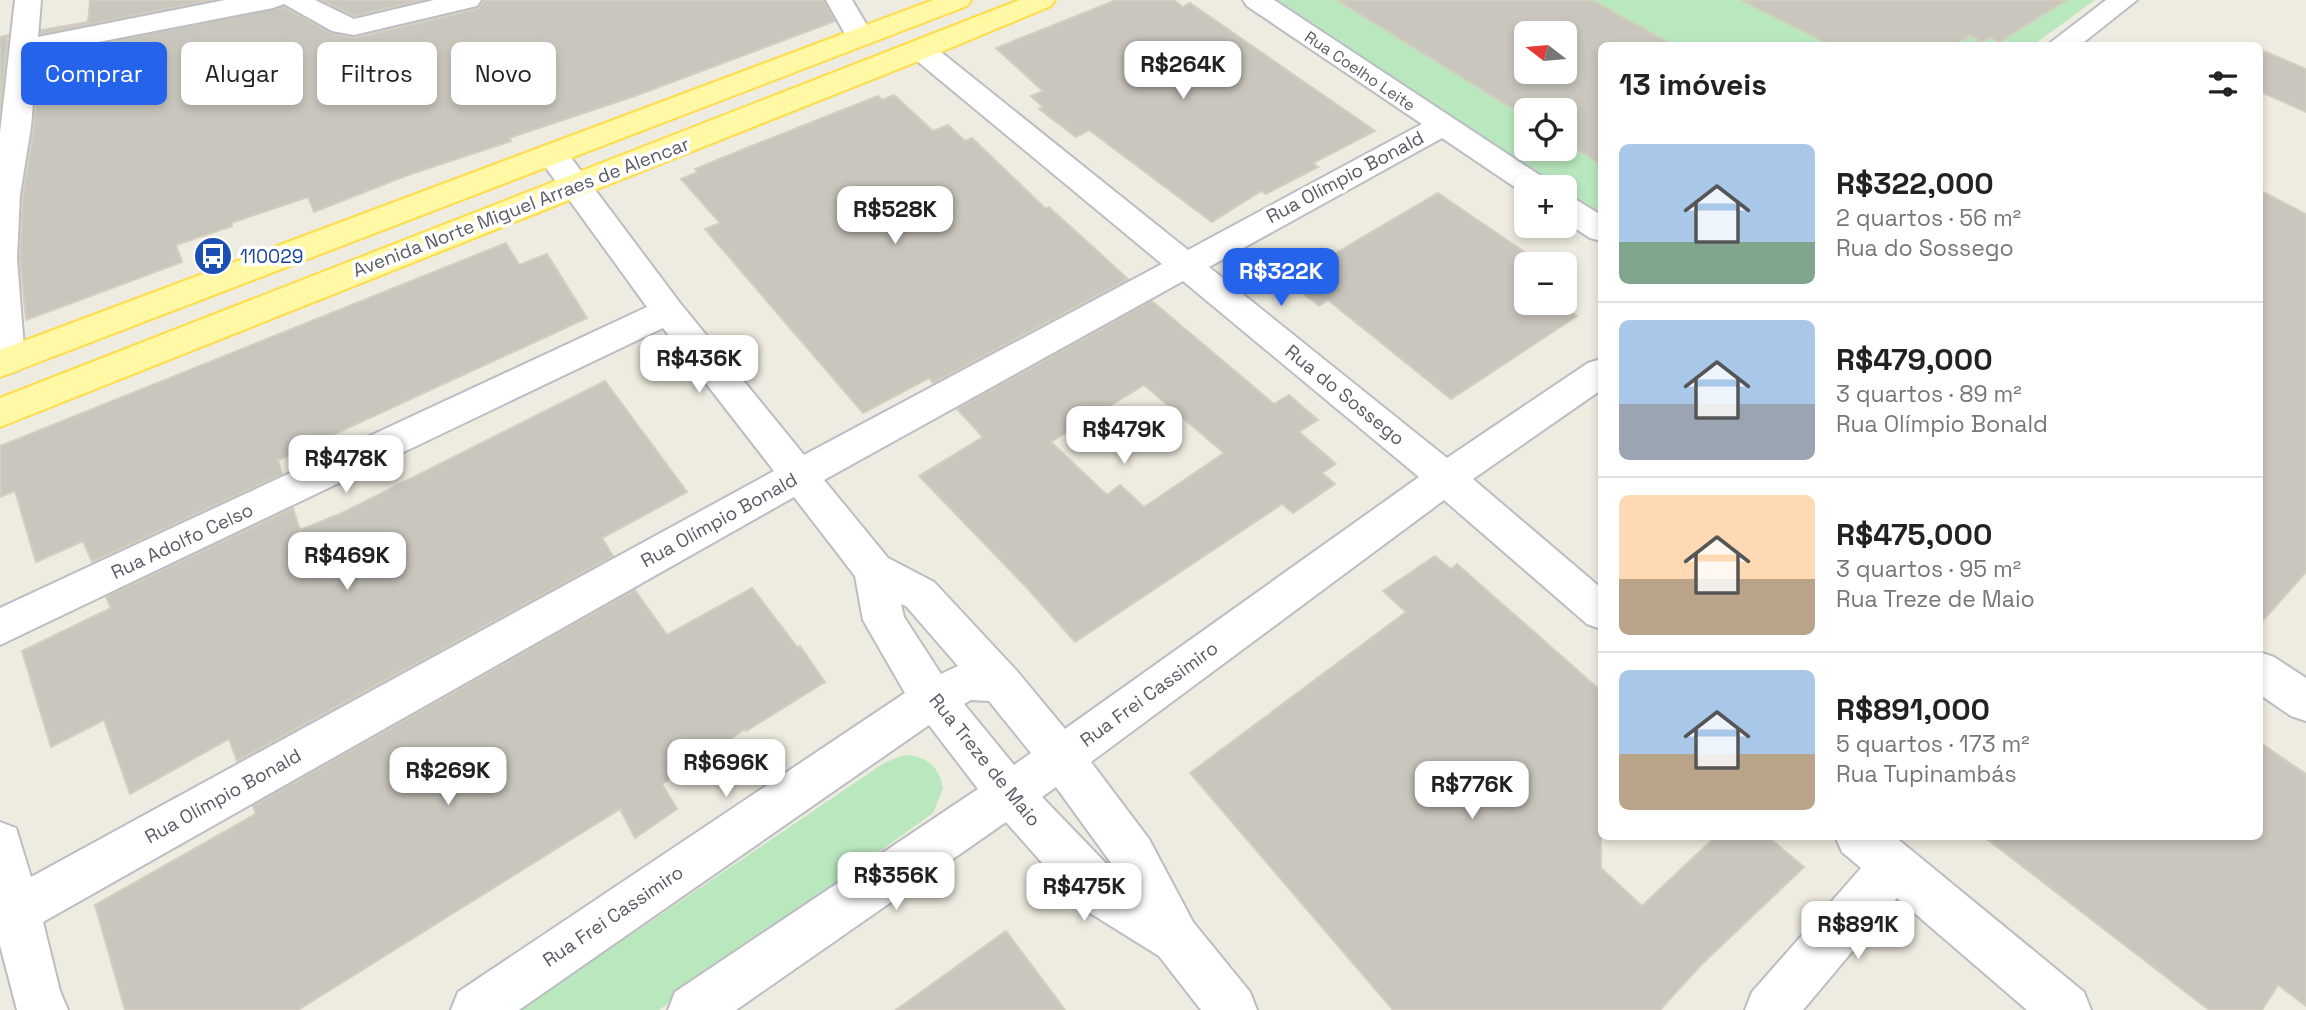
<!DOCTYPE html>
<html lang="pt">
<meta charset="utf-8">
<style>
:root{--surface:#fff;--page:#f6f6f6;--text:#222;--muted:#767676;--line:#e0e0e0;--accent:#2563eb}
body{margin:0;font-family:"Space Grotesk",sans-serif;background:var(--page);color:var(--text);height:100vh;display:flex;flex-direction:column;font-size:26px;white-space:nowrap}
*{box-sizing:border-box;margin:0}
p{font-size:23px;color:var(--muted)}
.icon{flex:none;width:38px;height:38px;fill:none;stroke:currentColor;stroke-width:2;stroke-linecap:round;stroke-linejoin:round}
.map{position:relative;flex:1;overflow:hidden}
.details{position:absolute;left:1598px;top:42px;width:665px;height:798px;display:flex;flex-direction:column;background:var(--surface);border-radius:10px;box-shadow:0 4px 10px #0003}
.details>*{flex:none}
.hud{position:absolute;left:21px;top:42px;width:665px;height:63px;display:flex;gap:14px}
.needle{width:46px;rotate:286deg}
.tools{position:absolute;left:1514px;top:21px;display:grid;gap:14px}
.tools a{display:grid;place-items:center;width:63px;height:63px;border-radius:10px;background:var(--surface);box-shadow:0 4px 10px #0003;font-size:35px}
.price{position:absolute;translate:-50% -60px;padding:0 16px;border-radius:14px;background:#fff;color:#222;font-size:23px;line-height:46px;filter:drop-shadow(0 2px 4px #0008)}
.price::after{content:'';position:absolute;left:50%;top:42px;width:21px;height:16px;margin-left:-10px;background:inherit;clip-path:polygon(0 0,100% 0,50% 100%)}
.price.current{background:var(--accent);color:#fff}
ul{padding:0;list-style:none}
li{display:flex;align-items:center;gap:21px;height:175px;padding:0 21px}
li+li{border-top:2px solid var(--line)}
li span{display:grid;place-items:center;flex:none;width:196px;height:140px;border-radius:10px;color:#555}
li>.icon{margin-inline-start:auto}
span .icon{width:84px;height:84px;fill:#fffc;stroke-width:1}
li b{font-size:30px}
h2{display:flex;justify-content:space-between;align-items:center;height:84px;padding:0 21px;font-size:30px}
.chip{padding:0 24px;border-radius:10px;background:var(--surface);box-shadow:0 4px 10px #0003;font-size:24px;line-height:63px}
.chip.current{background:var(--accent);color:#fff}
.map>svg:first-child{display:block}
</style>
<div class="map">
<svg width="2306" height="1010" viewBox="0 0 2306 1010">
<rect width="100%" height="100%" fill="#eeece0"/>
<!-- green -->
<g fill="#b9e8be" fill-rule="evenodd">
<path d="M1273,0H2095L2033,45L1601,46V219L1565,195L1564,187H1553ZM1526,33H1564V72H1526ZM1526,110H1564V149H1526Z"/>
<path d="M904,755C926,756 939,766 943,788L933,813L659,1010H520L884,763Z"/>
</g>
<!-- building -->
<g fill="#c9c6bd" stroke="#d3cebe" stroke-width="2" fill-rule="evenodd">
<polygon points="90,0 211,0 41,34 41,30 88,22"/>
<polygon points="321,0 423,0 354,16"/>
<polygon points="484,0 823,0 835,21 632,97 509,138 511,141 408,175 314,212 308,197 231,223 232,226 176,245 182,262 26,320 20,259 23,195 34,127 39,56 284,7 331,33 355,38 478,9"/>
<polygon points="1116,0 1174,0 1183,7 1190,3 1375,131 1313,163 1318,167 1266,194 1261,191 1212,222 1089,130 1076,137 1039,109 1043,107 1031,96 1043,91 996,48"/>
<path d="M1337,0H1592L1675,46H1601V165L1564,141V110H1526V117ZM1526,33H1564V72H1526Z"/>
<polygon points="1741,0 2067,0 1999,42 1990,37 1982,42 1970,35 1953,46 1832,46"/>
<polygon points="8,35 0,110 0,37"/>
<polygon points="2259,49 2306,69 2306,112 2259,91"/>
<polygon points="894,95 933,131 948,125 965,141 972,138 1046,209 1049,207 1128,279 933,383 929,378 863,413 705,229 720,223 681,179 698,172 695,169 744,149 878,96 882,100"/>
<polygon points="2259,190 2306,214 2306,572 2259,625"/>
<polygon points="1438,193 1542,264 1526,264 1526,303 1559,303 1577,316 1451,399 1328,300 1319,306 1288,281"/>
<polygon points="506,243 519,265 547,254 587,318 278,460 282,474 92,562 83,541 36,562 15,491 0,497 0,446"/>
<path d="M1152,301L1274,404L1289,395L1318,420L1299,432L1336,464L1322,473L1335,484L1293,513L1282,504L1075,642L1028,589L919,476L983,437L957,409ZM1144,385L1224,453L1144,507L1120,485L1107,495L1051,442Z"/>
<polygon points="605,381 687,492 602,538 613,556 237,761 229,739 130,794 104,720 51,747 22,651 111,608 106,597 293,508 300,530 342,513"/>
<polygon points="1435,556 1451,569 1457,564 1601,691 1601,868 1642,906 1716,836 1767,836 1804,867 1701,965 1660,1010 1393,1010 1190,773 1406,612 1383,591"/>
<polygon points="752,588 798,648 800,646 825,682 746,731 745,729 662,784 677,809 635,838 620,809 298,1010 125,1010 95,905 254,815 256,814 253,806 635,590 667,635"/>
<polygon points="2259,742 2306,774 2306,1006 2278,985 2262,1010 2209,1010 1983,836 2259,836"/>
<polygon points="1006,931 1065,1010 896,1010"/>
</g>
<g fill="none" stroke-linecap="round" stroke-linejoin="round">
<defs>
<g id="minor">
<polygon points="15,0 41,0 38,37 225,0 315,0 354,19 434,0 481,0 477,6 354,35 332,31 284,4 273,8 37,54 31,127 20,195 17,259 25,361 19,370 7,374 0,372 0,133"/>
<polygon points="826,0 852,0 874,37 870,43 860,45 850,43"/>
<path d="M1243,0H1274L1547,180L1552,187H1526L1525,194L1442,138L1209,267L1447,458L1588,363L1601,359V390L1473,479L1601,588V629L1587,624L1444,500L1091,762L1149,839L1193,922L1250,992L1257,1010H1201L1159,956L1082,908L1006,822L736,1010H668L675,992L978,789L929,725L519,1010H451L458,992L905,693L863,620L855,576L794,497L43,922L60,991L68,1010H17L0,945V822L16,828L31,877L774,471L663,328L0,645V608L647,307L541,161L537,154L541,147L552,144L563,147L680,303L804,455L1162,264L911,56L907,50L911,44L921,42L931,44L1188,250L1422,124L1247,6ZM1183,281L1419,477L1065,729L1016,670L934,582L888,558L824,480ZM901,604L906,606L958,666L941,674L904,617ZM971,700L989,701L1031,753L1014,765L964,704ZM1056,787L1117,871L1120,878L1042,797Z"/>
<polygon points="2106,0 2137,0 2079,46 2046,46"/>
<polygon points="1564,196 1575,199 1601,215 1601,241 1590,238 1564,221"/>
<polygon points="2259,652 2274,657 2306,678 2306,721 2291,716 2259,694"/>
<polygon points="1835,836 1894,836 2084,992 2091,1010 2027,1010 1897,898 1803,1010 1745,1010 1752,992 1861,868 1842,852"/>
</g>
<g id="major">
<polygon points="933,0 971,0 967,6 0,377 0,350"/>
<polygon points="1019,0 1055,0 1051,6 931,56 0,427 0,398"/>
</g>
</defs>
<!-- minor casing -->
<use href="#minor" stroke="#bbbdc3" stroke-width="4"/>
<!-- major casing -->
<use href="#major" stroke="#ffdc48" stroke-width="4"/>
<!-- minor -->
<use href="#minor" fill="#fff" fill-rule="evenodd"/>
<!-- major -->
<use href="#major" fill="#fff8a4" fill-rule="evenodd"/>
</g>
<!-- icons -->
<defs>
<symbol id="bus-disc" viewBox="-11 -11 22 22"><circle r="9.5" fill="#1a4fb4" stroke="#fff"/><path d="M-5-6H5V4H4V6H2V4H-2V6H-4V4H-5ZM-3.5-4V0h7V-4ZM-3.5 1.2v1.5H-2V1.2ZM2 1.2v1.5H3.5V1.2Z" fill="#fff"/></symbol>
</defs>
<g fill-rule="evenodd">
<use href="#bus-disc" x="191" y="234" width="44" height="44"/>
</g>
<g text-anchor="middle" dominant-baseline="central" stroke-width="7" stroke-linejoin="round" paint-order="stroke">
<!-- far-street labels -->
<g font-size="16" fill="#595c63" stroke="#fff">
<text transform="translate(1360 71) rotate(34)">Rua Coelho Leite</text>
</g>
<!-- street labels -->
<g font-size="19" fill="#595c63" stroke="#fff">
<text transform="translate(1345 177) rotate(-28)">Rua Olímpio Bonald</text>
<text transform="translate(521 207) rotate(-21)">Avenida Norte Miguel Arraes de Alencar</text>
<text transform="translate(1345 395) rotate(39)">Rua do Sossego</text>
<text transform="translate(719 520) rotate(-29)">Rua Olímpio Bonald</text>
<text transform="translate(182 541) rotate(-25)">Rua Adolfo Celso</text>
<text transform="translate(1149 694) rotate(-36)">Rua Frei Cassimiro</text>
<text transform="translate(985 760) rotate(51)">Rua Treze de Maio</text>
<text transform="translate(223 796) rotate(-29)">Rua Olímpio Bonald</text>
<text transform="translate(613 916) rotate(-34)">Rua Frei Cassimiro</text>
</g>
<!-- transit labels -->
<g font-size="19" fill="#164399" stroke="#fff" text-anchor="start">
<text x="240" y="256">110029</text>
</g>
</g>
</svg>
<div class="tools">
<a><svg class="needle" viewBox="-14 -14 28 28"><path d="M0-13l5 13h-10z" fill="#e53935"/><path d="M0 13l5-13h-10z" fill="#767676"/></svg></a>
<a><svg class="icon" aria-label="locate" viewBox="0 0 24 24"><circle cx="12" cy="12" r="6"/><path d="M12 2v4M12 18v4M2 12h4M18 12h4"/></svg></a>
<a>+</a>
<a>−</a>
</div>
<b class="price" style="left:1183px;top:101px">R$264K</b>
<b class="price" style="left:895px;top:246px">R$528K</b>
<b class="price current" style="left:1281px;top:308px">R$322K</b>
<b class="price" style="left:699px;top:395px">R$436K</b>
<b class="price" style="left:1124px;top:466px">R$479K</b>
<b class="price" style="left:346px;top:495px">R$478K</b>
<b class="price" style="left:347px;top:592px">R$469K</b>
<b class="price" style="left:726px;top:799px">R$696K</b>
<b class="price" style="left:448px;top:807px">R$269K</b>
<b class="price" style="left:1472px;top:821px">R$776K</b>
<b class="price" style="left:896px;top:912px">R$356K</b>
<b class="price" style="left:1084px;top:923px">R$475K</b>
<b class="price" style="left:1858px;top:961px">R$891K</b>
<div class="hud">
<a class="chip current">Comprar</a>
<a class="chip">Alugar</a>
<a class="chip">Filtros</a>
<a class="chip">Novo</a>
</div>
<section class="details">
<h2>13 imóveis<svg class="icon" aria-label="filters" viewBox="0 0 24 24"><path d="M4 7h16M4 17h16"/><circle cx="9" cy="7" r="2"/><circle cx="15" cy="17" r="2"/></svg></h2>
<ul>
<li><span style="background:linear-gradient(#a9c7e8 70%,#7fa58c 0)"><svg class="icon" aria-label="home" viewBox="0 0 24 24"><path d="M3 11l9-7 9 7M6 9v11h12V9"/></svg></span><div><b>R$322,000</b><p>2 quartos · 56 m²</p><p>Rua do Sossego</p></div></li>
<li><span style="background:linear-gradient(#a9c7e8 60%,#9aa5b1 0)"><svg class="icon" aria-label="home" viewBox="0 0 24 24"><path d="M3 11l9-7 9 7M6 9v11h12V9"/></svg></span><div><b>R$479,000</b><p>3 quartos · 89 m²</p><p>Rua Olímpio Bonald</p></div></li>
<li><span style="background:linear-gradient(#ffd9b3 60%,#b9a48a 0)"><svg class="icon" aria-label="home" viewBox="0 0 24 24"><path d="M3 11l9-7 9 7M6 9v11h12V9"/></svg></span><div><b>R$475,000</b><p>3 quartos · 95 m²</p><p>Rua Treze de Maio</p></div></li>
<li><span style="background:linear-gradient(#a9c7e8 60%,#b9a48a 0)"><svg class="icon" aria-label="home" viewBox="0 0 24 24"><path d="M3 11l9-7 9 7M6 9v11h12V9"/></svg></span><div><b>R$891,000</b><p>5 quartos · 173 m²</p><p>Rua Tupinambás</p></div></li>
</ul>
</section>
</div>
